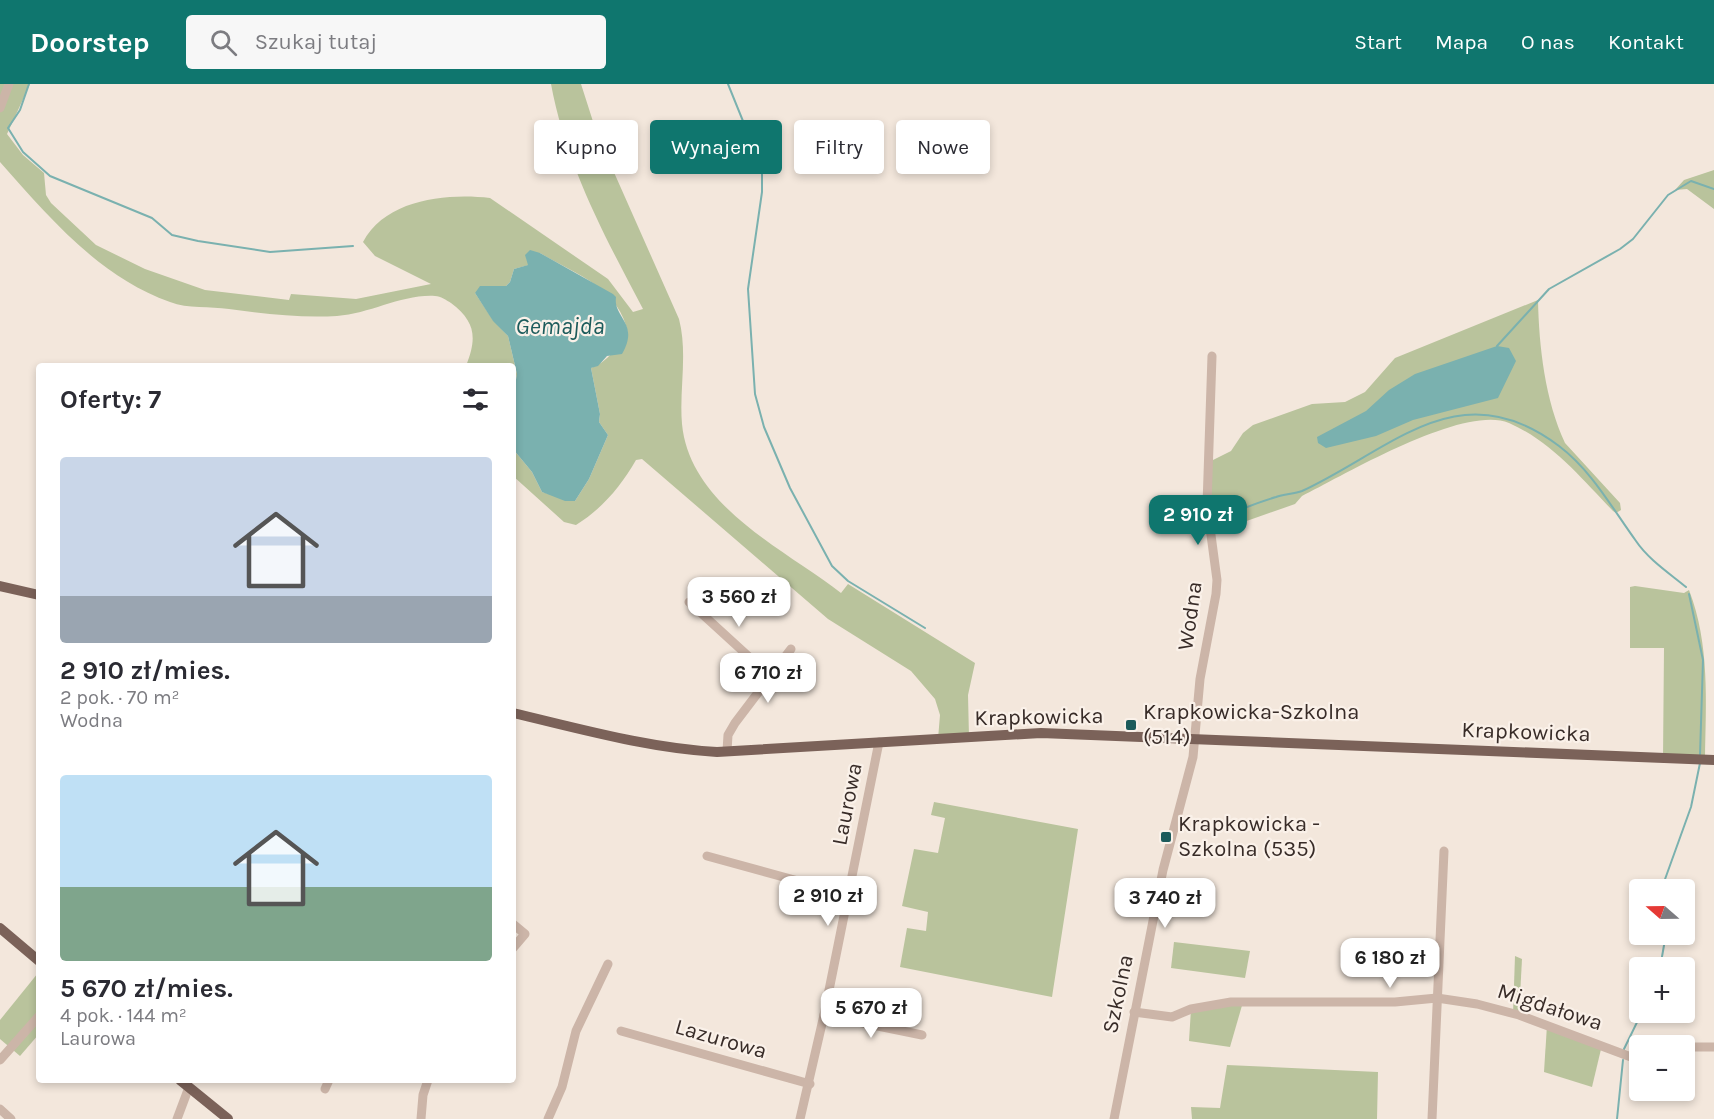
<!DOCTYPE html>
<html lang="pl">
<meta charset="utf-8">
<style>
:root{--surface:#fff;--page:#f7f7f7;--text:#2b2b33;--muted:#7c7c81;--accent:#0f766e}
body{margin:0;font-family:Karla,sans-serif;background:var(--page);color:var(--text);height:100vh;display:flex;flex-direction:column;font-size:22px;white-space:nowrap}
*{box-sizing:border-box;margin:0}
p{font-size:20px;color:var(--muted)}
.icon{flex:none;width:33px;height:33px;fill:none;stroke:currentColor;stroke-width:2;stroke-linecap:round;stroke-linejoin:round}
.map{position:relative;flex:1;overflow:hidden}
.panel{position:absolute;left:36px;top:279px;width:480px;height:720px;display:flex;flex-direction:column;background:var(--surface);border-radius:6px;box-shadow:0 3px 9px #0003}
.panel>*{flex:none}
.top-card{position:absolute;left:534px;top:36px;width:570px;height:54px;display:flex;gap:12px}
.needle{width:39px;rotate:290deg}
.tools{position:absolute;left:1629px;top:795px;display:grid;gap:12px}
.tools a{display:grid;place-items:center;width:66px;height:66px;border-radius:6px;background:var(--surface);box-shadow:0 3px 9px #0003;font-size:30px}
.price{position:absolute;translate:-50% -51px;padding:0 14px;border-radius:12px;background:#fff;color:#222;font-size:20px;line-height:39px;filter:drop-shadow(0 2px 3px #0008)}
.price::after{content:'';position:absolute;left:50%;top:36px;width:18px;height:14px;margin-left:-9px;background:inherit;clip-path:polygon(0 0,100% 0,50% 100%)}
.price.active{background:var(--accent);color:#fff}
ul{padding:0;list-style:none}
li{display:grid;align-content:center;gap:12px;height:318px;padding:0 24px}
li span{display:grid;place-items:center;height:186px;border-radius:6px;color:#555}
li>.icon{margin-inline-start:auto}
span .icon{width:108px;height:108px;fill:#fffc;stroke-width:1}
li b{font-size:26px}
h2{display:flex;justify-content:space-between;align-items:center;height:72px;padding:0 24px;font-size:26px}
.chip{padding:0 21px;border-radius:6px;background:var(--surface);box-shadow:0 3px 9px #0003;font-size:21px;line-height:54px}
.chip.active{background:var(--accent);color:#fff}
header{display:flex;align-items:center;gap:36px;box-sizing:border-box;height:84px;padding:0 30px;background:var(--accent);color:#fff}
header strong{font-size:28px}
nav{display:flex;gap:33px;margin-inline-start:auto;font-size:21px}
.search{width:420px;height:54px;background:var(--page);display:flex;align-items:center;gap:15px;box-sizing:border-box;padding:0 21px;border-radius:6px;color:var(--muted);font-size:22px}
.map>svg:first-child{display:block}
</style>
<header>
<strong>Doorstep</strong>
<div class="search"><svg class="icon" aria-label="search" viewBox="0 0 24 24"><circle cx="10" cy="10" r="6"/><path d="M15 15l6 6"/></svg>Szukaj tutaj</div>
<nav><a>Start</a><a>Mapa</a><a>O nas</a><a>Kontakt</a></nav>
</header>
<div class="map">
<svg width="1714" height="1035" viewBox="0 0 1714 1035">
<rect width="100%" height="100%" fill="#f3e7dc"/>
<!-- green -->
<g fill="#b9c39c">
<path d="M0,0H30L7,50L23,71L44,89L46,111L51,119L96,161L145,185L205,206L289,216L291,210L356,215L431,200L375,172L363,158C386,115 447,109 490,114L608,195L633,228L643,225C605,153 566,81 551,0H581L597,50L679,235C688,270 679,305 682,340C690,422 784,465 841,509L848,500L975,579L968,611L969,653L938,655L940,631L935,615L911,587L828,535L642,375L636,376C621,402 602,425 576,441L564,438L513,392V365L532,388L542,408L575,417L589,395L608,351L599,338L600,330L591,284C607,278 617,264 628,250C620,204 577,191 540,169L526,173L529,181L514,185L510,198L506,202L475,209L493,236L508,252L517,290L513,313V282H466C477,254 476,238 451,219C446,216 441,212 435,212C402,210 370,230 337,232C301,234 264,230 229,225C210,222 188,225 170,218C99,193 49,133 0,78Z"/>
<polygon points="1714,86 1714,125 1687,105 1675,106 1684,96"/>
<path d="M1538,216C1539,263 1545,316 1565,359L1620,419L1621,426L1616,429L1613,427C1581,394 1552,358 1509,339C1464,320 1346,390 1302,412L1295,420L1210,450L1207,379L1231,367L1243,349L1253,341L1312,320L1345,318L1365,308L1395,274Z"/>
<path d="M1635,502L1684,509L1689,506C1710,560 1706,618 1705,675L1663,674L1664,564H1630V503Z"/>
<polygon points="934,718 1078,745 1052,913 900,883 907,844 926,847 928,828 902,822 914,765 938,769 945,734 931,731"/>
<polygon points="1174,858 1250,867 1245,894 1171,884"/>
<polygon points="1515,872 1522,875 1519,931 1513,930"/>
<polygon points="38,889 39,950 20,972 0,955 0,936"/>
<polygon points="1243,918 1230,963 1189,957 1191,925"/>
<polygon points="1547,941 1602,961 1592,1003 1544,988"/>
<polygon points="1227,981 1378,988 1377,1035 1192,1035 1191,1023 1220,1024"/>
</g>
<!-- water -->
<g fill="#7ab1af">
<path d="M530,166L540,169L613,210L616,213C613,234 640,239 622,270L607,272L598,282L591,284L600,330L599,338L608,351L589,395L575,417H565L542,408L532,388L513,365V313L517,290L508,252L493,237L475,209L480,202H506L510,198L514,185L528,181L525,171Z"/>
<polygon points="1497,262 1509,264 1516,277 1498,314 1413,336 1376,352 1326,364 1318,359 1317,353 1366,327 1389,306 1415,290"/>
</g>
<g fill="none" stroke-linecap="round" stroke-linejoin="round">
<!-- stream -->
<g stroke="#7ab1af" stroke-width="2">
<polyline points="29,0 20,26 8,44 23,68 50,92 152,134 172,151 198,157 270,168 353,162"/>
<polyline points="728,0 762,84 762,108 748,205 755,310 764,343 790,404 832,482 848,497 925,544"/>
<polyline points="1497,262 1549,205 1620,165 1633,155 1668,111 1691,97 1714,105"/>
<path d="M1216,436C1236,427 1256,419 1276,413C1284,410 1294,410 1302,407C1391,366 1459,286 1559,362C1592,387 1612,424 1636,457C1648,475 1669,489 1686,503"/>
<polyline points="1689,510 1703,576 1700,671"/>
<polyline points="1664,806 1664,798 1691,723 1700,679"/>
<polyline points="1660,884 1666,850"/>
<polyline points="1624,965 1642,928"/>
<polyline points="1617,1035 1623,976"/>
</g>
<!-- minor -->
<g stroke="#ccb5a8" stroke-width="9">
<polyline points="0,24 9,0"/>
<polyline points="689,518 770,592"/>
<polyline points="727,667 728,651 735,639 791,565"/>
<polyline points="707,772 849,811"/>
<polyline points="513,840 525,850 513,864"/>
<polyline points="1134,928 1172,933 1191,925 1231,918 1395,918 1437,914 1477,920 1519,931 1631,973 1640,971"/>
<polyline points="824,931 922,951"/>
<polyline points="621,947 810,1000"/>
<polyline points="1684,963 1714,963"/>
<polyline points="0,976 39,932"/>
<polyline points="325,1005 329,996"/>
<polyline points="0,1025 11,1035"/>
<polyline points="177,1035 189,1003"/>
<polyline points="421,1035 423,1011 428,996"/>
<polyline points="548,1035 562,1003 576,947 608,880"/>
<polyline points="800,1035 824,931 879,658"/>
<polyline points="1114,1035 1163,786 1193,673 1200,595 1216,510 1217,496 1207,421 1212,272"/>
<polyline points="1432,1035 1444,767"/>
</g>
<!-- major -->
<g stroke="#7b6259" stroke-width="10">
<polyline points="0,502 39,511"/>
<path d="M513,629C581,645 648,664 717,668L1041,649L1714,676"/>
<polyline points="0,844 39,877"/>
<polyline points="180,996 228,1035"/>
</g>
</g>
<!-- markers -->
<g fill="#1c5b5b" stroke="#faf1e9" stroke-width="2">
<rect x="1125" y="635" width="12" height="12" rx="3"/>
<rect x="1160" y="747" width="12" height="12" rx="3"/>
</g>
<g text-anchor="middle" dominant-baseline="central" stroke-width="4.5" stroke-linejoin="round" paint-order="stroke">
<!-- street labels -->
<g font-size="22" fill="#382c28" stroke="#faf1e9">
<text transform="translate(1190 532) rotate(-82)">Wodna</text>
<text transform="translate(1039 633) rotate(-1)">Krapkowicka</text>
<text transform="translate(1526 648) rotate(2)">Krapkowicka</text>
<text transform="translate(847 720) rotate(-79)">Laurowa</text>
<text transform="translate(1118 910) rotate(-78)">Szkolna</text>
<text transform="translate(1550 923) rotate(18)">Migdałowa</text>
<text transform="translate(721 955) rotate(16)">Lazurowa</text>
</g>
<!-- poi labels -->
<g font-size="22" fill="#382c28" stroke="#faf1e9" text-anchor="start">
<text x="1143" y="628">Krapkowicka-Szkolna<tspan x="1143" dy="25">(514)</tspan></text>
<text x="1178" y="740">Krapkowicka -<tspan x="1178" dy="25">Szkolna (535)</tspan></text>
</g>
<!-- water labels -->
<g font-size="24" font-style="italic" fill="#1c5b5b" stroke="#faf1e9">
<text x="560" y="242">Gemajda</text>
</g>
</g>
</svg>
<div class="tools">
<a><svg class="needle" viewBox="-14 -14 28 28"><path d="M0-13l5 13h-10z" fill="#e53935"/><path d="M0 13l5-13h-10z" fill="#7c7c81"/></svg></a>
<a>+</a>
<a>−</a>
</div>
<b class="price active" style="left:1198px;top:462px">2 910 zł</b>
<b class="price" style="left:739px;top:544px">3 560 zł</b>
<b class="price" style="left:768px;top:620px">6 710 zł</b>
<b class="price" style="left:828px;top:843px">2 910 zł</b>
<b class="price" style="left:1165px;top:845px">3 740 zł</b>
<b class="price" style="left:1390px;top:905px">6 180 zł</b>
<b class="price" style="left:871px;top:955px">5 670 zł</b>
<div class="top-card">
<a class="chip">Kupno</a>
<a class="chip active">Wynajem</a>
<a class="chip">Filtry</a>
<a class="chip">Nowe</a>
</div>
<section class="panel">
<h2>Oferty: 7<svg class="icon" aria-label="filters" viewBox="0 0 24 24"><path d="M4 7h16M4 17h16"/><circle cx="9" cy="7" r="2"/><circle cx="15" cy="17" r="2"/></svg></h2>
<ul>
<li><span style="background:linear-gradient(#c9d6e8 75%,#9aa5b1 0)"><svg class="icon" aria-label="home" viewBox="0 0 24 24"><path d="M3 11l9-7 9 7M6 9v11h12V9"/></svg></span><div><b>2 910 zł/mies.</b><p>2 pok. · 70 m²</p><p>Wodna</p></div></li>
<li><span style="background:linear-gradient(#bfe0f5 60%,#7fa58c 0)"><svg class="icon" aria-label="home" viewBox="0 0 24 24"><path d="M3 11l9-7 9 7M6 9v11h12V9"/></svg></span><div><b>5 670 zł/mies.</b><p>4 pok. · 144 m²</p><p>Laurowa</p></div></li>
</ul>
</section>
</div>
